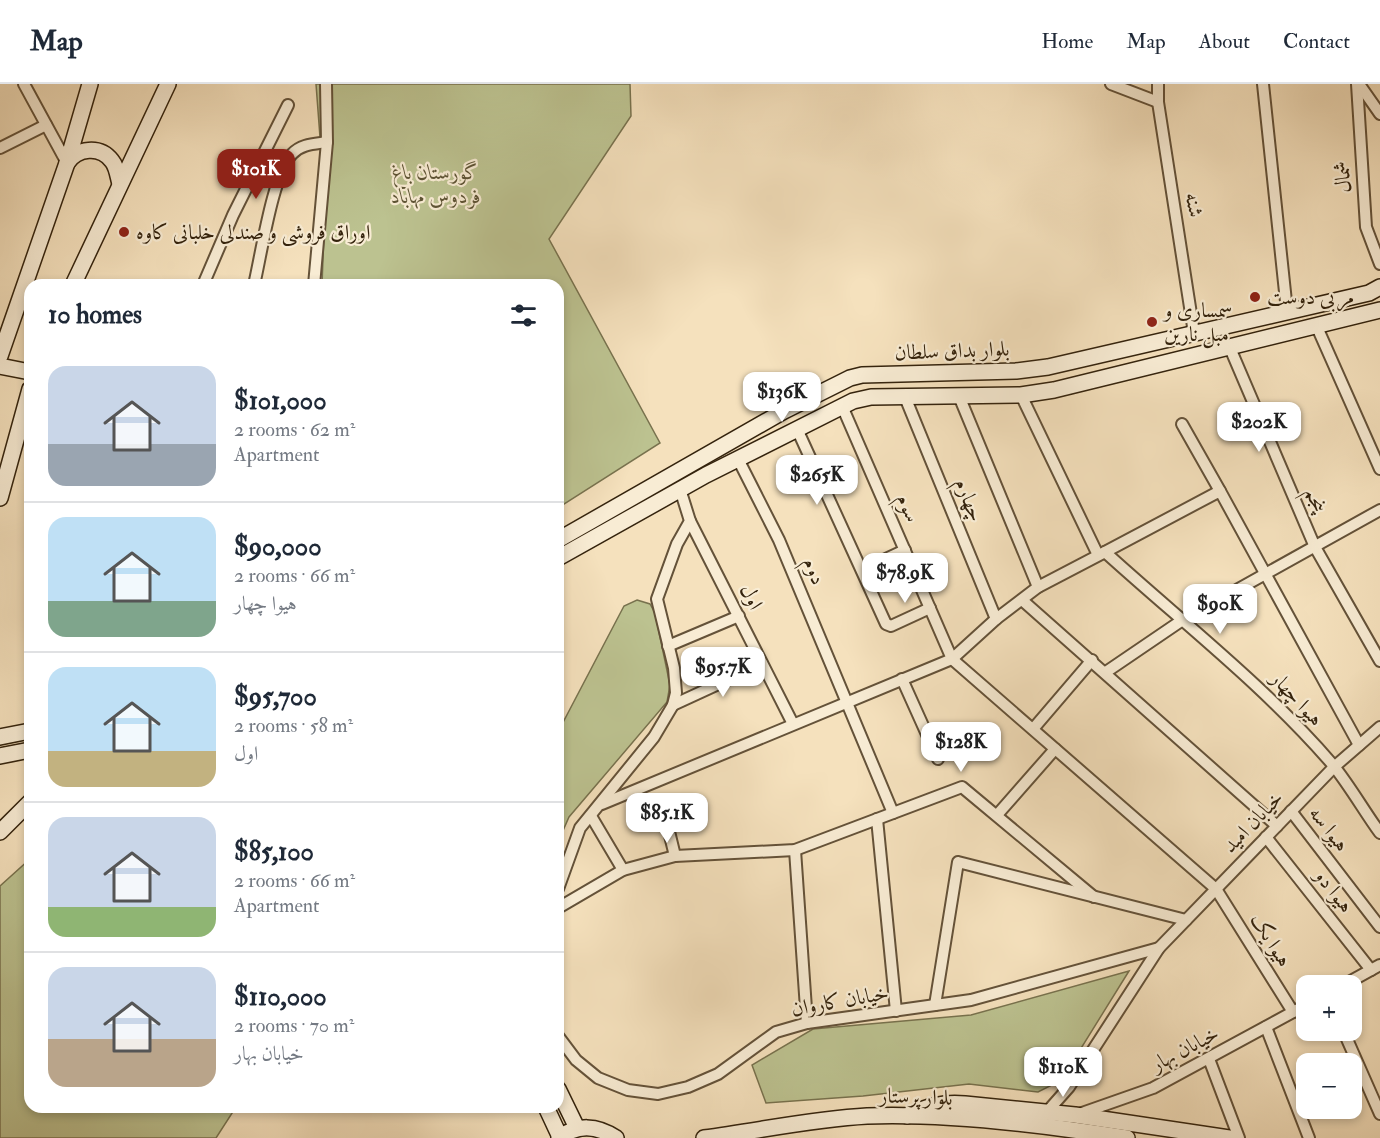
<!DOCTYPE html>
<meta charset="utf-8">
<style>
:root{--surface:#fff;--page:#f6f6f7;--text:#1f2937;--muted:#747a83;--line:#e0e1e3;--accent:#8f2418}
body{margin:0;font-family:"IM FELL Double Pica",Amiri,serif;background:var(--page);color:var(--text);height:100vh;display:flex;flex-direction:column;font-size:22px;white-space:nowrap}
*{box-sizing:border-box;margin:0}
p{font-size:20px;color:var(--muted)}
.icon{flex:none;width:33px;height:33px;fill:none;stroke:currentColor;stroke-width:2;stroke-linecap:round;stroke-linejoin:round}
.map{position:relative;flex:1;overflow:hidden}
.drawer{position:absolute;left:24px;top:195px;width:540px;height:834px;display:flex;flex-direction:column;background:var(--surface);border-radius:18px;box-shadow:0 3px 9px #0003}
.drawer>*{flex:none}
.tools{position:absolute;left:1296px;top:891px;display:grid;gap:12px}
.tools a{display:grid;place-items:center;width:66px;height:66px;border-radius:12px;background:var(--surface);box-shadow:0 3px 9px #0003;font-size:30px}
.price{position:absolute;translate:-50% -51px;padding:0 14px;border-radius:12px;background:#fff;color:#222;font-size:20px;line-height:39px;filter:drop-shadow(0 2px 3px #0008)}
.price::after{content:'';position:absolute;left:50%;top:36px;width:18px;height:14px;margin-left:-9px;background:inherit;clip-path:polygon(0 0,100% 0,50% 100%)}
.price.current{background:var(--accent);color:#fff}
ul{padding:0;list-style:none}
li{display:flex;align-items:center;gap:18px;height:150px;padding:0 24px}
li+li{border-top:2px solid var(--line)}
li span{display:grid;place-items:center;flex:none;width:168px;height:120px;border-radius:18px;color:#555}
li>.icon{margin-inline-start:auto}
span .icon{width:72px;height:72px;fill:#fffc;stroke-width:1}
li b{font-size:26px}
h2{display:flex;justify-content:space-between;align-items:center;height:72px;padding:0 24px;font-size:26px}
header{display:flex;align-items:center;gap:36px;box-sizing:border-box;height:84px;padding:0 30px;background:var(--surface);border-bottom:2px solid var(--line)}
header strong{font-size:28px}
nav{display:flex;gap:33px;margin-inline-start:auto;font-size:21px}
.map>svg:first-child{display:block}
</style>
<header>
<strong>Map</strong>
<nav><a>Home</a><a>Map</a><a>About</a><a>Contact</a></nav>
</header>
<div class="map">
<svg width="1380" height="1054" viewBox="0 0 1380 1054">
<rect width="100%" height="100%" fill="#f5e1bd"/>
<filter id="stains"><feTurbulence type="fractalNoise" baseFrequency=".00333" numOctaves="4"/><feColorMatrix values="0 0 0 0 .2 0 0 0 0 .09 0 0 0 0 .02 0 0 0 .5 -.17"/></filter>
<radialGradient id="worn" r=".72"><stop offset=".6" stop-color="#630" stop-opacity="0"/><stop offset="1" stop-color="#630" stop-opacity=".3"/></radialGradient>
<!-- green -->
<g fill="#bcc290" stroke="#78724e" stroke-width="1.5">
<polygon points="316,0 630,0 631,32 549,155 660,359 558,424 558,201 322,201 325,120"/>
<polygon points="637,516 650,520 655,529 670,601 667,618 569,733 558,758 558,648 624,522"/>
<polygon points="30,775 30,1023 236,1023 216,1054 0,1054 0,802"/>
<polygon points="1129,887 1075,974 1052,1001 1038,1008 969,1000 863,1012 766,1019 752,981 813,945 971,931"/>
</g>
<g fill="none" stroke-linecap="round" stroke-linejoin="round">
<defs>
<g id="street">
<polyline points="24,0 67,79"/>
<polyline points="1111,0 1158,18"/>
<polyline points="1158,0 1158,18 1194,249"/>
<polyline points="1263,0 1287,227"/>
<polyline points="1357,0 1366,143 1380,180"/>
<polyline points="1359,0 1380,30"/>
<polyline points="0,64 46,41"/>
<polyline points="203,201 233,131 288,21"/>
<path d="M254,201C261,172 273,89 292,70C301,60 314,60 327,58"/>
<polyline points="314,201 327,58 326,0"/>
<polyline points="1317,243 1380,385"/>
<polyline points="1230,264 1315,463 1380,577"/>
<polyline points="1021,311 1098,471"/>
<polyline points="959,312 1038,503"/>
<polyline points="905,313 996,535"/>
<polyline points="842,322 952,575 1216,805 1293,928"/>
<polyline points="1182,340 1220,407"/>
<polyline points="797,345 886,540 891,542 930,524"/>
<polyline points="738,375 779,456 893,729"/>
<polyline points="690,437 793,640"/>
<polyline points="1105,468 1220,407 1359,661"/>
<polyline points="862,486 905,466"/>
<polyline points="1022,516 1277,742"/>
<polyline points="668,562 739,532"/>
<polyline points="1106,588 1181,537 1380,426"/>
<polyline points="902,595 938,675"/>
<polyline points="673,621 762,580"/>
<polyline points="1033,645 1092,576"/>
<path d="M602,720L952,575L996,535L1038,503L1105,468C1182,538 1265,602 1333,681C1350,702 1364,727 1380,749"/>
<polyline points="663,723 675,772"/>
<polyline points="1291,727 1380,843"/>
<polyline points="997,731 1055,665"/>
<polyline points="591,732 623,786"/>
<polyline points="877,735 896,927"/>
<polyline points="1266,753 1371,886"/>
<polyline points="795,766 807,939"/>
<polyline points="558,805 580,744 654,653 673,621 676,609 674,584 657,515 677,460 690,437 680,405"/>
<polyline points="558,824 623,786 675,772 795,766 962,703 1094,813"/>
<polyline points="1342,902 1380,881"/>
<polyline points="935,921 958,778 1186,836"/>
<polyline points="1266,943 1309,1054"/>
<polyline points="1343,946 1380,1030"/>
<polyline points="558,952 576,976 598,994 628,1006 658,1010 688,1003 718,990 776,948 807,939 971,916 1159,864"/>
<polyline points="1209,975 1239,1054"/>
<polyline points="1046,1029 1069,1003 1159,864 1334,683 1380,643"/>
<polyline points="1079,1030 1153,1004 1306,921"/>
</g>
<g id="secondary">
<path d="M67,79C77,64 100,61 112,77C117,83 118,93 120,100"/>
<polyline points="73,201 168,0"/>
<polyline points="0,272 67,79 90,0"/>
<polyline points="0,282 30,288"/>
<polyline points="0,414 30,305"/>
<polyline points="558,456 784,327 850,294 862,291 1016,287 1048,283 1369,209 1380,203"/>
<polyline points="558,474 706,391 853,317 871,313 1021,311 1054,306 1380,226"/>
<polyline points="0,653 30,647"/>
<polyline points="0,672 30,666"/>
<polyline points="0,748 30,718"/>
<polyline points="558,1005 577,1044"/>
<polyline points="546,1023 560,1053"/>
<path d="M907,1032C927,1022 943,1018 965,1020L1075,1031L1229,1054"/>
<path d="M559,1054C577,1040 597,1041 616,1054"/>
<path d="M704,1054C758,1047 812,1035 867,1032C950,1029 1045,1041 1127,1054"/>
</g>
</defs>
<!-- street casing -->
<use href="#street" stroke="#645239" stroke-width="14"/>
<!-- secondary casing -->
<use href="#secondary" stroke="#34230d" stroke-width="18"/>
<!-- street -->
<use href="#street" stroke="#f8ecd4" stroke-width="10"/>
<!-- secondary -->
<use href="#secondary" stroke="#f8ecd4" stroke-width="15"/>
</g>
<!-- markers -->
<g fill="#8f2418" stroke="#f8ecd4" stroke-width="2">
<circle cx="124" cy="148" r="6"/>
<circle cx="1255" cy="213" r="6"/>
<circle cx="1152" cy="238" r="6"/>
</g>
<g text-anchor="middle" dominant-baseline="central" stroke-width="4.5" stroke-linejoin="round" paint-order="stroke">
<!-- park labels -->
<g font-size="21" font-style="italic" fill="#5d5334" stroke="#f8ecd4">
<text x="436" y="88">گورستان باغ<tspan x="436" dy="24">فردوس مهاباد</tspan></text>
</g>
<!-- street labels -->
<g font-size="21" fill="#34230d" stroke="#f8ecd4">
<text transform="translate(1343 93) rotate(-94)">شمال</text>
<text transform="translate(1194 121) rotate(81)">شنه</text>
<text transform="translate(952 267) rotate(-2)">بلوار بداق سلطان</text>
<text transform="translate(969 416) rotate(68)">چهارم</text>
<text transform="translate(1316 416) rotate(67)">پنجم</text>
<text transform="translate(908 424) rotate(66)">سوم</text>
<text transform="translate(814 487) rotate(67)">دوم</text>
<text transform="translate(751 513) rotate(63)">اول</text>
<text transform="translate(1297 615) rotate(47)">هیوا چهار</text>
<text transform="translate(1253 738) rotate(-46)">خیابان امید</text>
<text transform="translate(1329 745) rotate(52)">هیوا سه</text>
<text transform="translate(1334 807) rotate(52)">هیوا دو</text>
<text transform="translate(1271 856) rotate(58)">هیوا یک</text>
<text transform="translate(840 917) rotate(-10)">خیابان کاروان</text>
<text transform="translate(1185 965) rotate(-28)">خیابان بهار</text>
<text transform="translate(916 1013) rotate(2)">بلوار پرستار</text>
</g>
<!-- poi labels -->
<g font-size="21" fill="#34230d" stroke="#f8ecd4" text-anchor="start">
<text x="136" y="148">اوراق فروشی و صندلی خلبانی کاوه</text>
<text x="1267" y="213">مربی دوست</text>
<text x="1164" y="226">سمساری و<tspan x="1164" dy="24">مبل نارین</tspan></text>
</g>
</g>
<rect width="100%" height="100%" filter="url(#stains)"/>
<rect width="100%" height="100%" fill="url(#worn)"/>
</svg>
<div class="tools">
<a>+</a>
<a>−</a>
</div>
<b class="price current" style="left:256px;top:116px">$101K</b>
<b class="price" style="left:782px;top:339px">$136K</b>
<b class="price" style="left:1259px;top:369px">$202K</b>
<b class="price" style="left:817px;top:422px">$265K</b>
<b class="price" style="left:905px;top:520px">$78.9K</b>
<b class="price" style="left:1220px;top:551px">$90K</b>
<b class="price" style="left:723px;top:614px">$95.7K</b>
<b class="price" style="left:961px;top:689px">$128K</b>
<b class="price" style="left:667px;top:760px">$85.1K</b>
<b class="price" style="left:1063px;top:1014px">$110K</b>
<section class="drawer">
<h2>10 homes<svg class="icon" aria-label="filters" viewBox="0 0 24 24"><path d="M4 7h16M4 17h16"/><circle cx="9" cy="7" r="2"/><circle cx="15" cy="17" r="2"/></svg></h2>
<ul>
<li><span style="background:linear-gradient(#c9d6e8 65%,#9aa5b1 0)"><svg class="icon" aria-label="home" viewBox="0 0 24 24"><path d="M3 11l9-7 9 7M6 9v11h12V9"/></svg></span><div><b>$101,000</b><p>2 rooms · 62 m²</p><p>Apartment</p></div></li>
<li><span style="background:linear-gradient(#bfe0f5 70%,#7fa58c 0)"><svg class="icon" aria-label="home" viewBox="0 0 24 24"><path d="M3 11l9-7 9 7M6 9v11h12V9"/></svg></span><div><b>$90,000</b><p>2 rooms · 66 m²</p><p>هیوا چهار</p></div></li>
<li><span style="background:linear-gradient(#bfe0f5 70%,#c2b280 0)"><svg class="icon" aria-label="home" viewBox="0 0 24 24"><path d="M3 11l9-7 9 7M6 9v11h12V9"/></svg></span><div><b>$95,700</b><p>2 rooms · 58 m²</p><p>اول</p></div></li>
<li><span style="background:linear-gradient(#c9d6e8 75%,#8fb573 0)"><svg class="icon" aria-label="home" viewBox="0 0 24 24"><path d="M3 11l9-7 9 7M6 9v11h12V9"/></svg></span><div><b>$85,100</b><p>2 rooms · 66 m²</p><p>Apartment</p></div></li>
<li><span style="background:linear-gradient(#c9d6e8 60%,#b9a48a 0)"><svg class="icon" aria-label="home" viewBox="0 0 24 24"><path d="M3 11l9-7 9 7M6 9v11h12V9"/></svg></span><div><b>$110,000</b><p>2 rooms · 70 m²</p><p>خیابان بهار</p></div></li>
</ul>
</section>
</div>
